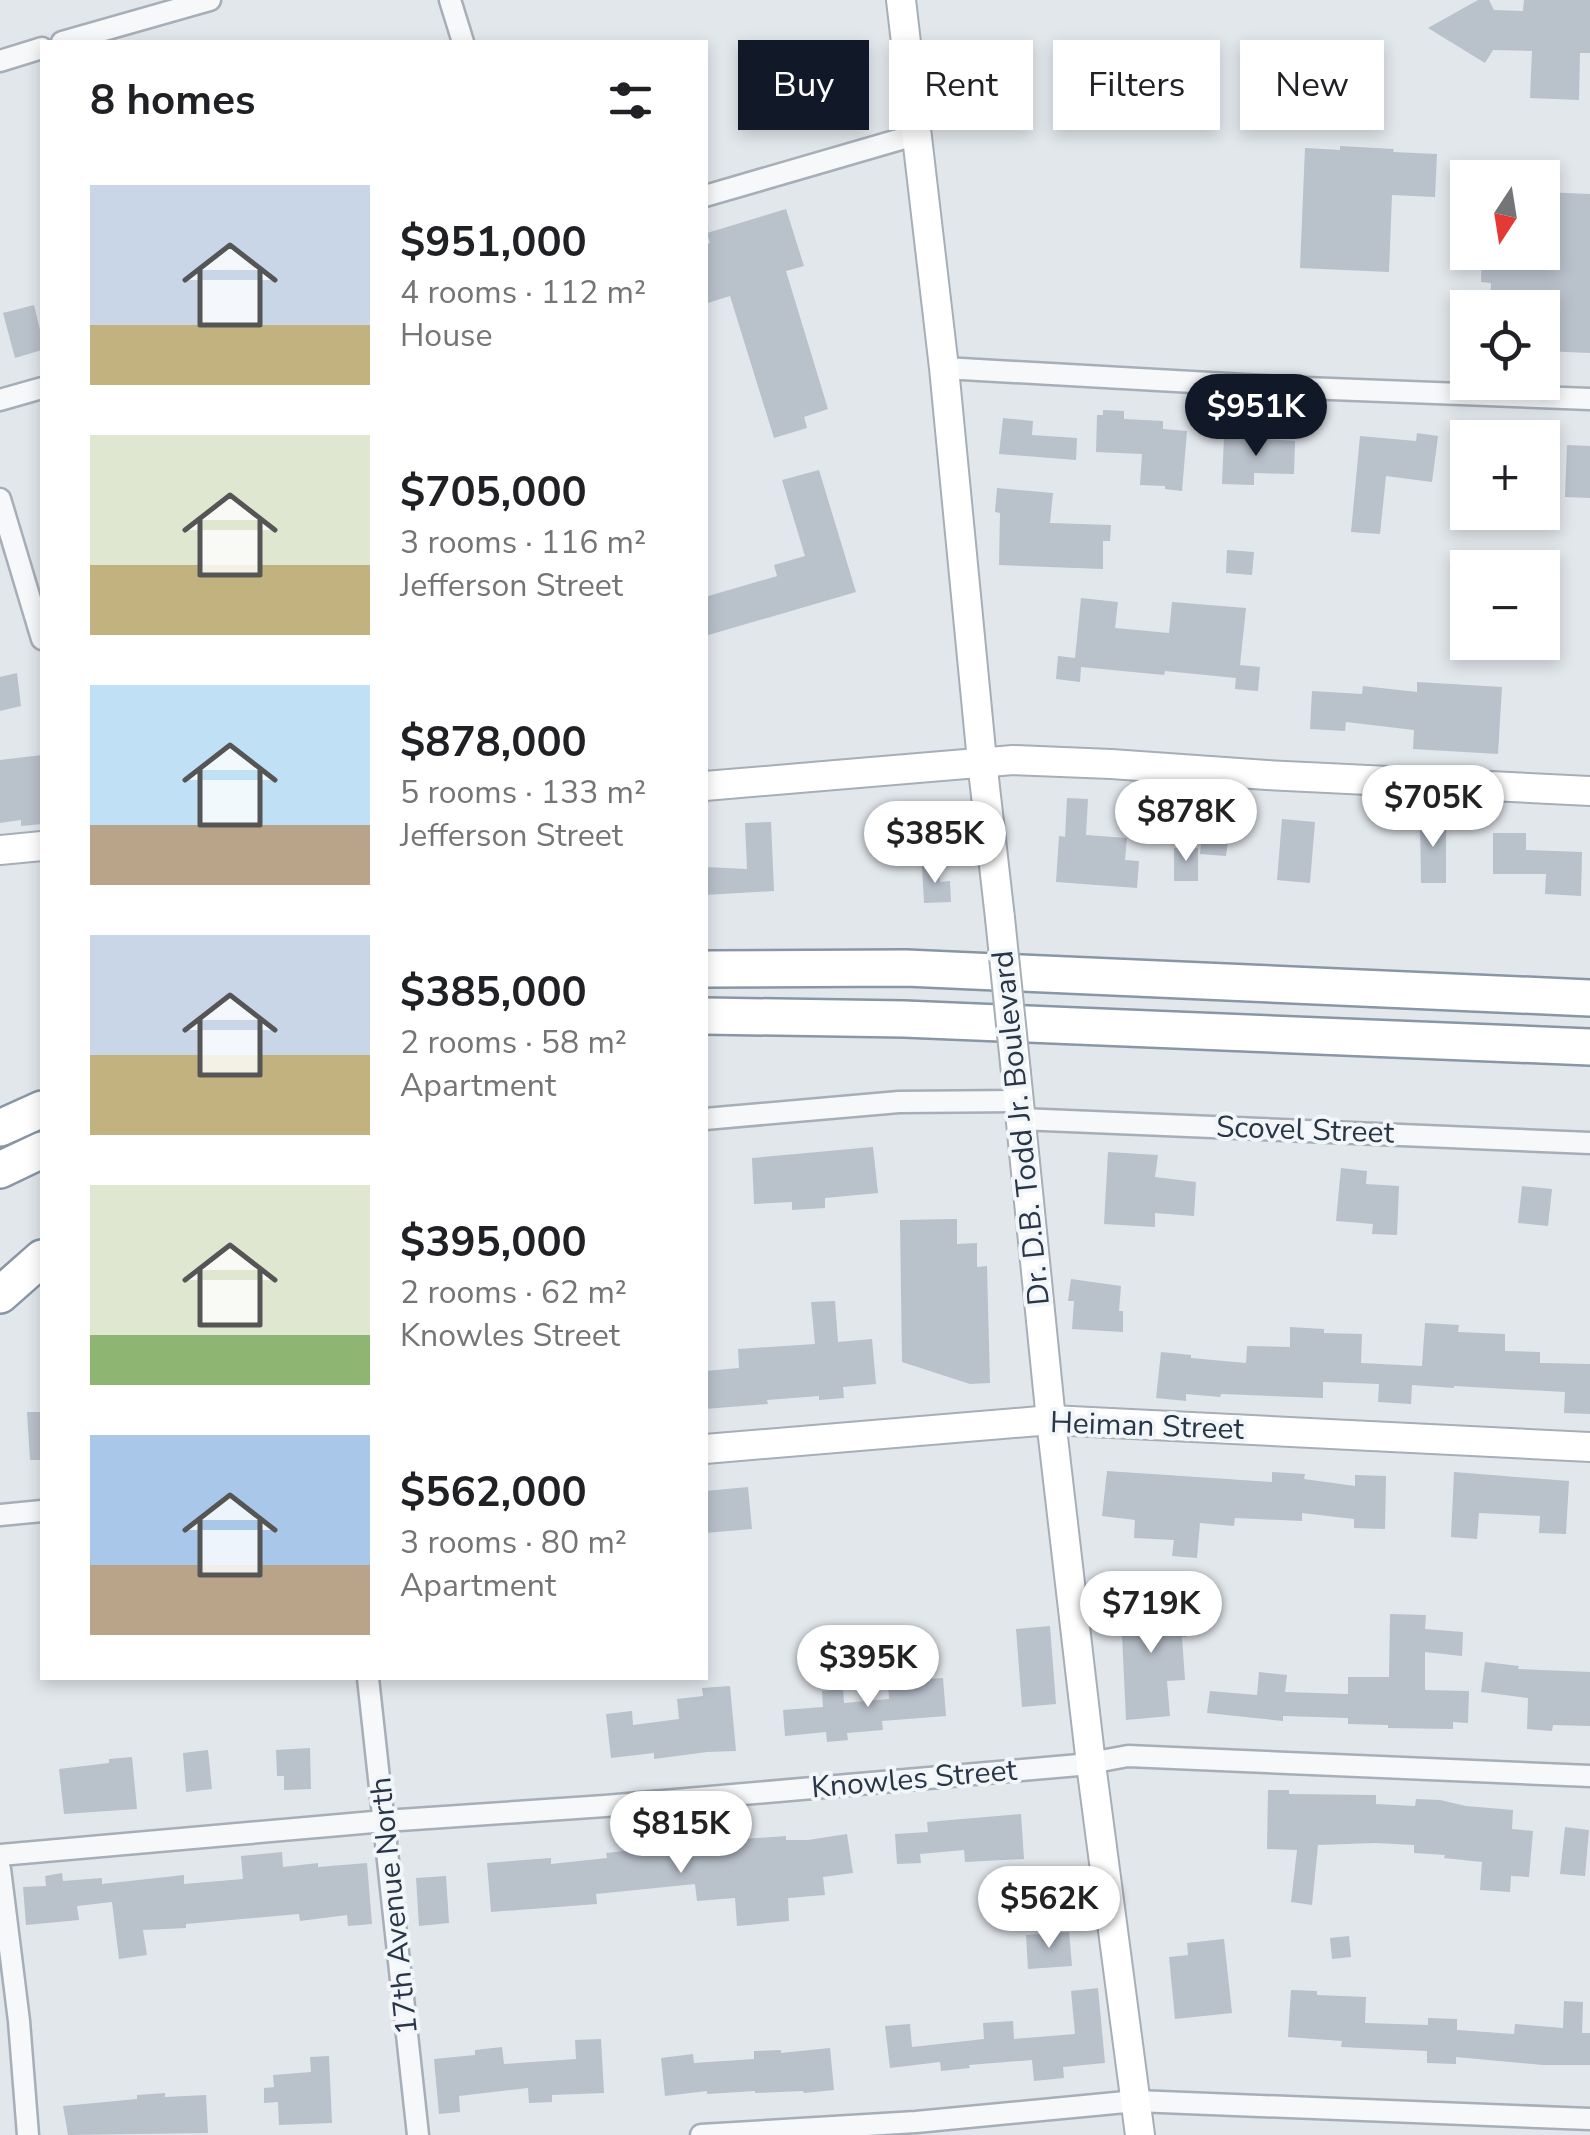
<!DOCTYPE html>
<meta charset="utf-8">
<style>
:root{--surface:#fff;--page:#f6f6f6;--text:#202124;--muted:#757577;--accent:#111827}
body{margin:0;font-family:"Nunito Sans",sans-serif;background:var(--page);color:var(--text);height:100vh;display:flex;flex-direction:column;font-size:38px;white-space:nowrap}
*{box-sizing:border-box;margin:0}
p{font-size:32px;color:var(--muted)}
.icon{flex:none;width:55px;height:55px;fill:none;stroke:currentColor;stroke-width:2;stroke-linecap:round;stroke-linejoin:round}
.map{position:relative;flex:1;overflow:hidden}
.panel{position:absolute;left:40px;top:40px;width:668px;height:1640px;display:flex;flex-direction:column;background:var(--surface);border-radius:0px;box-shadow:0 5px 15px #0003}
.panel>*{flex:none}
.banner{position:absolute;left:738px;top:40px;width:702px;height:90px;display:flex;gap:20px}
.needle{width:65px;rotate:192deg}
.fabs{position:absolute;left:1450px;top:160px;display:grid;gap:20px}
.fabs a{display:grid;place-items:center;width:110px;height:110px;border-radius:0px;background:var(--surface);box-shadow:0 5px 15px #0003;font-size:50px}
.price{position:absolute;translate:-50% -85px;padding:0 22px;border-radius:35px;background:#fff;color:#222;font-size:32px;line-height:65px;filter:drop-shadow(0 2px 5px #0008)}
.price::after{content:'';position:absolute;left:50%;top:60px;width:30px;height:22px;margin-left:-15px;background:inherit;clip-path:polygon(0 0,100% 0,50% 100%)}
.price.current{background:var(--accent);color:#fff}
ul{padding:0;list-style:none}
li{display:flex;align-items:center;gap:30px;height:250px;padding:0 50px}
li span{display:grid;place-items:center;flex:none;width:280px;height:200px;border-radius:0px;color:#555}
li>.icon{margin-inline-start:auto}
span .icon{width:120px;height:120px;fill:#fffc;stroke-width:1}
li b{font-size:42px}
h2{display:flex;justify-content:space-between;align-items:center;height:120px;padding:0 50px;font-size:42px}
.tag{padding:0 35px;border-radius:0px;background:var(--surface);box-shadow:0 5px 15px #0003;font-size:35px;line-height:90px}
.tag.current{background:var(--accent);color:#fff}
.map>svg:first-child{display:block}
</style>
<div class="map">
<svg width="1590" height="2135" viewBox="0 0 1590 2135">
<rect width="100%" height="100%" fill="#e2e7ec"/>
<!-- building -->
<g fill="#b9c1cb">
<polygon points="1478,0 1489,0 1494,10 1523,11 1524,0 1590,0 1590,53 1580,53 1579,100 1530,98 1532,51 1493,50 1485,63 1428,28"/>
<polygon points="1340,146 1394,149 1393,152 1437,154 1435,197 1392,195 1389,272 1300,268 1305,148 1340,150"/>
<polygon points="1542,192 1590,194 1590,353 1542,351 1542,308 1490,308 1491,283 1481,282 1482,252 1542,252"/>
<polygon points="786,209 804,266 786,271 828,409 804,417 807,428 774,438 730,296 705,304 705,244 710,243 707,233"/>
<polygon points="34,305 42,338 42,350 15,358 3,313"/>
<polygon points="1103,410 1124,411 1124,419 1163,421 1163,429 1187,431 1182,491 1165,489 1165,486 1140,485 1142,454 1096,452 1097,415 1103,415"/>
<polygon points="1003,418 1033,421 1032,435 1077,438 1076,460 999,454"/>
<polygon points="1417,433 1438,436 1432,482 1386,476 1380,534 1351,532 1360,436 1416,441"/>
<polygon points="1224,436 1295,441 1294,474 1254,473 1254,485 1222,484"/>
<polygon points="1567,445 1590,446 1590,498 1565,497"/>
<polygon points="819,470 856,592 705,636 705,597 777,576 774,565 805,556 782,480"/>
<polygon points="997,488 1053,493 1050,523 1111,525 1110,541 1103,541 1103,569 999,565 1000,513 995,512"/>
<polygon points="1227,550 1254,552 1252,575 1226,573"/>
<polygon points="1081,598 1118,602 1115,628 1169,633 1172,602 1246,608 1240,665 1260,667 1258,691 1235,689 1236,678 1165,671 1164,675 1081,667 1080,682 1056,679 1058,656 1075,658"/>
<polygon points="17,673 21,706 0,711 0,677"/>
<polygon points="1417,682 1502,687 1498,754 1413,749 1414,730 1346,722 1345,731 1310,729 1312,691 1362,694 1363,686 1417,692"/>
<polygon points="42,755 42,824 21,826 21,820 0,823 0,760"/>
<polygon points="1067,798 1088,799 1086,835 1127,838 1125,860 1139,861 1137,888 1056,882 1059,836 1065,837"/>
<polygon points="1205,813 1231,817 1226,856 1200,854"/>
<polygon points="1446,817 1446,883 1421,883 1420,818"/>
<polygon points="1282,819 1315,822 1310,883 1277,880"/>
<polygon points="771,822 774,891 705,895 705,867 747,869 745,823"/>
<polygon points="1493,833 1526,833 1526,850 1582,852 1581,896 1545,894 1546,874 1493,874"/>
<rect x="1174" y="848" width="24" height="33"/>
<polygon points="939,865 940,882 950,881 951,902 924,903 922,866"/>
<polygon points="873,1147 878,1193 825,1198 825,1208 792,1210 792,1202 754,1204 752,1158"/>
<polygon points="1108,1152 1158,1155 1155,1177 1196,1182 1194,1216 1155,1213 1155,1227 1104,1224"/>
<polygon points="1341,1168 1367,1171 1366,1184 1399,1186 1397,1235 1372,1234 1373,1224 1336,1221"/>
<polygon points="1522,1186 1552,1189 1548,1226 1518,1223"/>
<polygon points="957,1219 957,1244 977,1243 977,1267 987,1266 990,1383 970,1384 902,1362 900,1220"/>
<polygon points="1071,1279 1121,1286 1119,1311 1123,1311 1123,1332 1072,1329 1074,1301 1068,1301"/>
<polygon points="835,1301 838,1342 872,1339 876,1384 843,1387 844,1398 819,1400 819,1396 767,1400 768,1404 705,1409 705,1371 739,1368 738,1349 815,1344 811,1302"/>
<polygon points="1425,1323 1459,1325 1458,1332 1505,1334 1505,1351 1540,1352 1540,1363 1590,1364 1590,1414 1564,1413 1565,1392 1454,1386 1454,1388 1412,1385 1411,1404 1378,1402 1379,1384 1323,1382 1323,1398 1221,1394 1220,1397 1186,1394 1186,1401 1156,1398 1161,1352 1191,1355 1191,1358 1246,1363 1247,1346 1290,1347 1290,1327 1324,1329 1324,1333 1362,1334 1361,1363 1422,1366"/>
<polygon points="27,1412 42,1412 42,1460 30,1460"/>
<polygon points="1107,1471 1272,1482 1272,1472 1305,1474 1304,1479 1355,1486 1355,1475 1386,1476 1385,1529 1354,1528 1354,1519 1302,1513 1302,1521 1235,1518 1234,1526 1200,1523 1197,1558 1172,1556 1174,1540 1134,1538 1135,1520 1102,1516"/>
<polygon points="1454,1472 1569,1481 1566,1534 1539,1533 1540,1516 1479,1513 1477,1539 1451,1537"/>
<polygon points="748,1487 752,1529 705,1533 705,1491"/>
<polygon points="1120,1602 1187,1605 1186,1637 1182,1637 1185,1680 1167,1681 1170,1716 1126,1720 1122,1635 1118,1635"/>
<polygon points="1390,1614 1426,1615 1425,1629 1463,1632 1462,1656 1425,1652 1425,1690 1469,1691 1468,1723 1453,1722 1453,1729 1388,1728 1388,1725 1348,1724 1348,1718 1283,1716 1283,1721 1207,1713 1210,1691 1257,1695 1259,1672 1287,1675 1285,1692 1348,1694 1348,1677 1389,1677"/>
<polygon points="1050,1626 1056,1704 1022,1707 1016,1629"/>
<polygon points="1485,1662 1519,1666 1518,1669 1590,1672 1590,1726 1553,1725 1552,1731 1527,1729 1528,1698 1481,1692"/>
<polygon points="943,1678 946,1716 882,1721 883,1730 847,1733 848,1740 827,1742 826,1732 785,1736 783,1710 823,1707 822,1691 843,1689 844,1703 889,1699 888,1682"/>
<polygon points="730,1686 736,1751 707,1752 654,1759 654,1753 611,1758 606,1714 632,1711 633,1725 679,1719 677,1699 703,1696 702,1688"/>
<polygon points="310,1748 311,1789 284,1790 284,1776 277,1776 276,1750"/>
<polygon points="208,1750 212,1789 186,1792 183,1753"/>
<polygon points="132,1757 137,1809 64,1814 59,1769 109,1763 109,1759"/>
<polygon points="1268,1790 1289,1790 1289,1794 1376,1795 1376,1804 1415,1806 1416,1799 1440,1800 1466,1806 1513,1810 1512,1829 1533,1831 1529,1877 1511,1876 1510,1892 1480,1890 1482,1862 1444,1858 1445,1855 1414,1853 1414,1845 1375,1843 1318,1845 1312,1905 1291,1902 1297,1850 1267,1849"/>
<polygon points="1021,1814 1024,1859 965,1862 964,1850 920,1854 921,1863 897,1864 895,1834 928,1832 927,1822"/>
<polygon points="1565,1827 1589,1830 1585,1876 1560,1874"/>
<polygon points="847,1834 853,1873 823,1877 825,1895 788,1898 789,1921 737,1926 735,1898 697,1901 695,1884 596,1894 597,1904 491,1912 487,1863 551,1858 551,1864 607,1858 606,1853 678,1845 680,1858 731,1853 730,1840 786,1836 786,1840 808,1840"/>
<polygon points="282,1852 283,1867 318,1863 318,1867 367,1863 372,1924 348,1926 347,1915 300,1921 299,1914 186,1924 186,1928 143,1930 147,1955 119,1959 112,1902 77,1906 79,1920 26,1925 23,1887 46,1886 45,1876 62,1873 63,1881 102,1878 102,1884 184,1875 184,1884 243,1879 241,1856"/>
<polygon points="446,1876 449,1923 419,1926 416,1878"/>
<polygon points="1069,1932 1072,1966 1028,1969 1026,1935"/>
<polygon points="1349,1936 1351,1957 1332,1959 1330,1938"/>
<polygon points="1224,1939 1232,2013 1175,2019 1169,1957 1188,1955 1187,1943"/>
<polygon points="1098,1988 1105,2063 1063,2067 1064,2078 1034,2081 1032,2060 969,2065 970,2068 941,2071 940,2062 890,2068 885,2026 910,2024 912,2047 984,2039 983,2023 1013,2021 1014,2039 1075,2034 1071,1991"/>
<polygon points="1291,1990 1317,1991 1317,1995 1366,1997 1365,2023 1428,2025 1428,2018 1457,2019 1457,2030 1514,2034 1515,2024 1563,2028 1564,2001 1583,2002 1582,2033 1590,2033 1590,2065 1543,2065 1456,2057 1456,2064 1427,2063 1427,2051 1341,2047 1342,2041 1288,2037"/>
<polygon points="601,2039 604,2093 552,2095 552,2102 529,2103 528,2088 459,2096 460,2112 439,2114 434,2059 475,2055 475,2050 502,2047 504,2064 576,2059 575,2040"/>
<polygon points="830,2048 834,2090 804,2093 803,2091 755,2093 755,2091 707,2094 707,2091 665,2096 661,2058 693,2054 694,2063 754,2059 754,2051 781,2050 781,2053"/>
<polygon points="329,2056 332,2123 279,2125 278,2102 264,2103 264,2088 274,2087 273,2075 311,2072 310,2057"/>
<polygon points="165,2093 165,2097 206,2095 208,2133 68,2135 63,2106 137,2099 137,2095"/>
</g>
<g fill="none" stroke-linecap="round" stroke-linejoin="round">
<defs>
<g id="street">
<polyline points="450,0 463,42"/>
<polyline points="62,42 210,0"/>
<polyline points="0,61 42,48"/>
<polyline points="705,196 915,135"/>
<polyline points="944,368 1279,387 1590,399"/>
<polyline points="0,400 42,388"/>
<polyline points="0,499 42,639"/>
<polyline points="705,1119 899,1102 1019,1101"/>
<polyline points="1020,1119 1590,1143"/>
<polyline points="0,1515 42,1511"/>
<polyline points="368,1678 418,2135"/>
<polyline points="0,1855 385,1821 605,1806 1079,1765 1128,1756 1590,1776"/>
<polyline points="0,1869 19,2021 28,2135"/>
<polyline points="701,2135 916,2122 1136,2101 1590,2119"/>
</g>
<g id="secondary">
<polyline points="901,0 944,368 982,761 1000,918"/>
<polyline points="705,786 1013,760 1111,764 1267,775 1590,791"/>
<polyline points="0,850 42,846"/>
<polyline points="1016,1073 1051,1420 1091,1764 1140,2135"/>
<polyline points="705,1449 1051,1420 1590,1447"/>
</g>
<g id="highway">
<polyline points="705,969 906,968 1590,998"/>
<polyline points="705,1016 904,1019 1590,1047"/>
<polyline points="0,1128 42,1109"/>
<polyline points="0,1170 42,1150"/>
<polyline points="0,1295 42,1258"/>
</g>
</defs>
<!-- street casing -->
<use href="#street" stroke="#a6aeb7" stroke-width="25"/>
<!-- secondary casing -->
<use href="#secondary" stroke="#a6aeb7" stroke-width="32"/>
<!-- highway casing -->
<use href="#highway" stroke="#8896a5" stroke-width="40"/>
<!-- street -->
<use href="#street" stroke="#f6f8fa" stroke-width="20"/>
<!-- secondary -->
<use href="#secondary" stroke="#fff" stroke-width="28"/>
<!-- highway -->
<use href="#highway" stroke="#fff" stroke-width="35"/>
<defs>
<polyline id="secondary-bridge" points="1000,918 1016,1073"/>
</defs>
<!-- secondary-bridge casing -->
<use href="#secondary-bridge" stroke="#a6aeb7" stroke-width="32" stroke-linecap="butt"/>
<!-- secondary-bridge -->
<use href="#secondary-bridge" stroke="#fff" stroke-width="28"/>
</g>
<g text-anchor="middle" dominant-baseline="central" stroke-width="8" stroke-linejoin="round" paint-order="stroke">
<!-- street labels -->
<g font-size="30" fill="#283647" stroke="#f2f6f9">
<text transform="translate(1021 1128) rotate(-96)">Dr. D.B. Todd Jr. Boulevard</text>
<text transform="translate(1305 1130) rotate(2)">Scovel Street</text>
<text transform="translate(1147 1426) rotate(2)">Heiman Street</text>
<text transform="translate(914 1779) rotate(-5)">Knowles Street</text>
<text transform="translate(394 1906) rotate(-96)">17th Avenue North</text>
</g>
</g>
</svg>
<div class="fabs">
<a><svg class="needle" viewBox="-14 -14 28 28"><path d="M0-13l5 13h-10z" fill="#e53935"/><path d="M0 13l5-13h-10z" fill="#757577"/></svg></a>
<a><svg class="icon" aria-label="locate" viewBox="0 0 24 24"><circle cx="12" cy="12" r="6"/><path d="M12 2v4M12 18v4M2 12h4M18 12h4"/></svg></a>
<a>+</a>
<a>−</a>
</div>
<b class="price current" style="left:1256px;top:459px">$951K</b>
<b class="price" style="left:1433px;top:850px">$705K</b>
<b class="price" style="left:1186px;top:864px">$878K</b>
<b class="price" style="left:935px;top:886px">$385K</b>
<b class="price" style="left:1151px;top:1656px">$719K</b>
<b class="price" style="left:868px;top:1710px">$395K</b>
<b class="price" style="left:681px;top:1876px">$815K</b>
<b class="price" style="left:1049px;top:1951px">$562K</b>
<div class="banner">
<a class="tag current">Buy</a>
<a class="tag">Rent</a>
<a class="tag">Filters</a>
<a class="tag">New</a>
</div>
<section class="panel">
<h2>8 homes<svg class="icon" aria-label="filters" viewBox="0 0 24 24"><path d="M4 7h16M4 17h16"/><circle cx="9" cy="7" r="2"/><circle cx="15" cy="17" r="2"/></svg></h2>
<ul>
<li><span style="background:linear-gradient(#c9d6e8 70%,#c2b280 0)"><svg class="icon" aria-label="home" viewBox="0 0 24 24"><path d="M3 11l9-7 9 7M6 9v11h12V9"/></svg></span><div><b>$951,000</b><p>4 rooms · 112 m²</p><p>House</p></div></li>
<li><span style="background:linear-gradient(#dfe7d0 65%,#c2b280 0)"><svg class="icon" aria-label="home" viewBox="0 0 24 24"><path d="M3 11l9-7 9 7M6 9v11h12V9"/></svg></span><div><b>$705,000</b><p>3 rooms · 116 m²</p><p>Jefferson Street</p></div></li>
<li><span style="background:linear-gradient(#bfe0f5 70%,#b9a48a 0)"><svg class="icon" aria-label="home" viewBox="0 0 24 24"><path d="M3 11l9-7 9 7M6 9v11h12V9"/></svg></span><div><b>$878,000</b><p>5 rooms · 133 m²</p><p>Jefferson Street</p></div></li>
<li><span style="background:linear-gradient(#c9d6e8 60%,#c2b280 0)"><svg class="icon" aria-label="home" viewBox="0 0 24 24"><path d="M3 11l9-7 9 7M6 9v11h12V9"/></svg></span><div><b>$385,000</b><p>2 rooms · 58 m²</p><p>Apartment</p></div></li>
<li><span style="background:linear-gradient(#dfe7d0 75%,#8fb573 0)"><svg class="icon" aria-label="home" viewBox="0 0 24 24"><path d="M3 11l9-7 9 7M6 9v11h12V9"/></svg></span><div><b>$395,000</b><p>2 rooms · 62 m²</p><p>Knowles Street</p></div></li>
<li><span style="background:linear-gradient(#a9c7e8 65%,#b9a48a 0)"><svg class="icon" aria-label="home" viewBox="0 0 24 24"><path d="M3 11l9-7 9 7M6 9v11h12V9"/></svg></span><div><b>$562,000</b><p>3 rooms · 80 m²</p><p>Apartment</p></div></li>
</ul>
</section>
</div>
